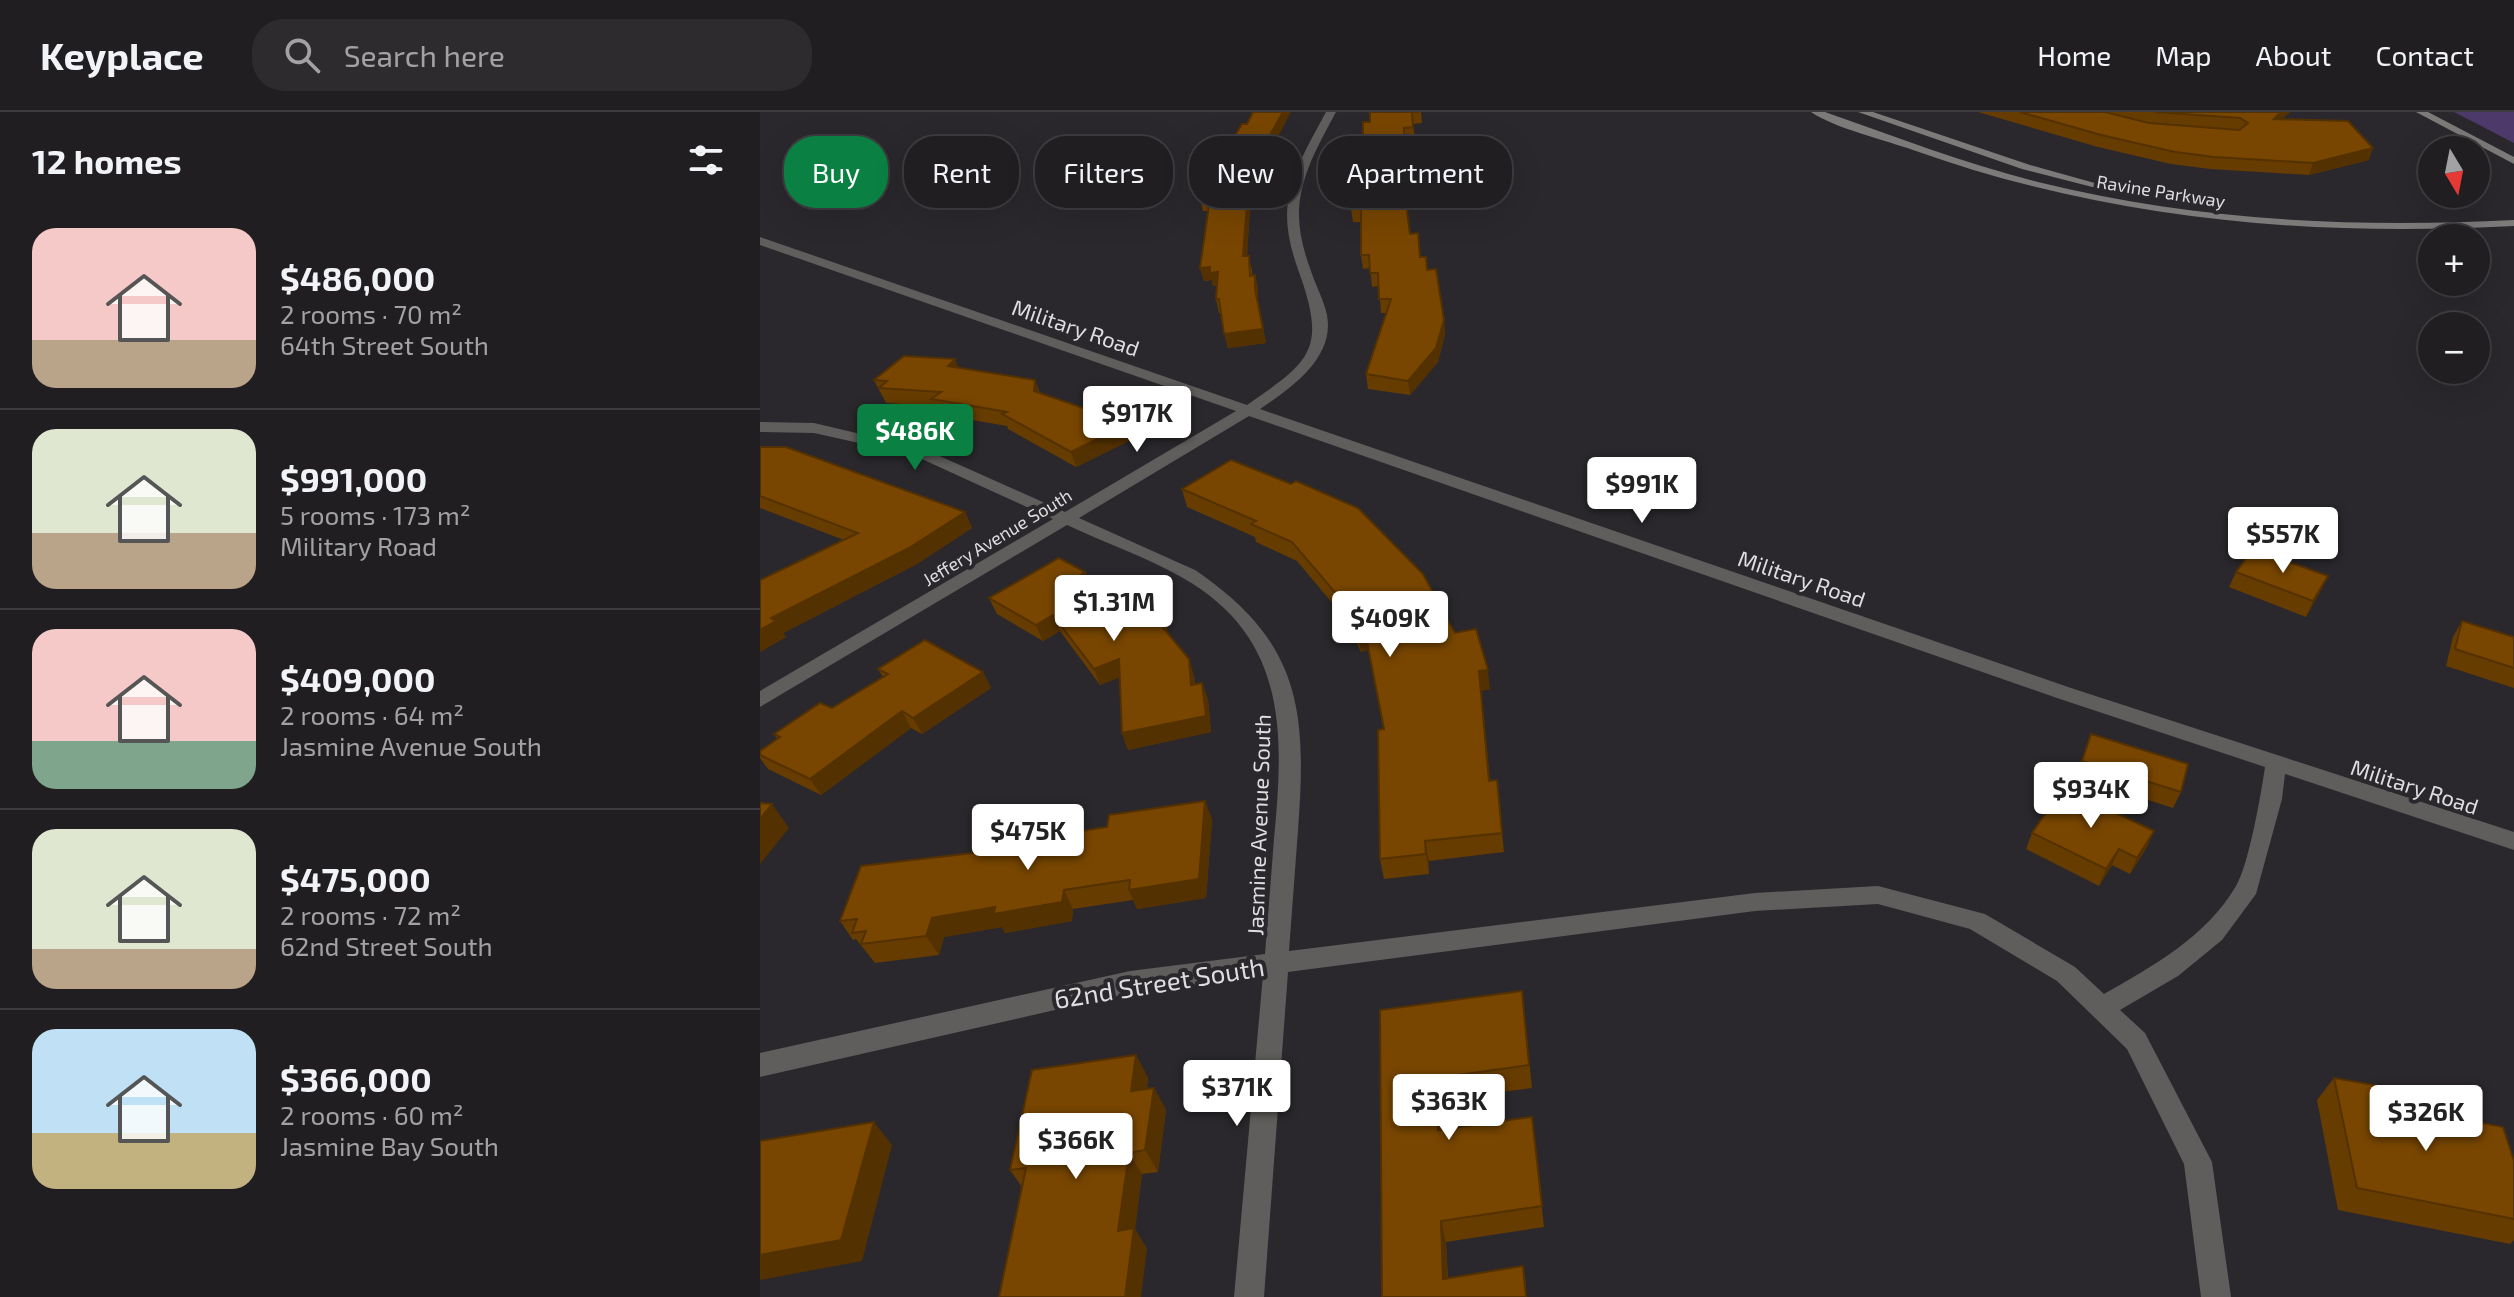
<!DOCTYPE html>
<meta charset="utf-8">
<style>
:root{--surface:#201e21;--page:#2d2b2e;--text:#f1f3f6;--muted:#a2a2a5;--line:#3d3c3f;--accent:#0b8043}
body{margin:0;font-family:"Exo 2",sans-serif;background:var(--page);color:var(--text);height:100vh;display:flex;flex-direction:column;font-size:30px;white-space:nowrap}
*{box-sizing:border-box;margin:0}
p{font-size:26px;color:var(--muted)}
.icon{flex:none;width:44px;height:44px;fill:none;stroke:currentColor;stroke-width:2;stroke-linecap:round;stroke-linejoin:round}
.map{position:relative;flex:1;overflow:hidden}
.drawer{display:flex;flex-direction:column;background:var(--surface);width:760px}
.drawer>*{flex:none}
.hud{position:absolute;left:24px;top:24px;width:760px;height:72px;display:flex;gap:16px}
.needle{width:52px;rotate:170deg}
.tools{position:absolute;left:1658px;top:24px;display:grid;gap:16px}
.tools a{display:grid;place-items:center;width:72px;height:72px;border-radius:50%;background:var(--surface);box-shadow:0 8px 32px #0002,0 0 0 2px var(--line);font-size:40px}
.price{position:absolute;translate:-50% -68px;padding:0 18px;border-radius:8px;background:#fff;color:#222;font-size:26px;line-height:52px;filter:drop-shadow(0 2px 4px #0008)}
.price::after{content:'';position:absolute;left:50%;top:48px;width:24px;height:18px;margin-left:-12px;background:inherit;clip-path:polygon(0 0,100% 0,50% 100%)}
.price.active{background:var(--accent);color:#fff}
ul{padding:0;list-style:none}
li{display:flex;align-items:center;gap:24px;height:200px;padding:0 32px}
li+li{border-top:2px solid var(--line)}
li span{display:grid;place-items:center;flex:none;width:224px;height:160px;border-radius:24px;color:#555}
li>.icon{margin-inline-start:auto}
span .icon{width:96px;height:96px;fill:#fffc;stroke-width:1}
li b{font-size:34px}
h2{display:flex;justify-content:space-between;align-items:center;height:96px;padding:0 32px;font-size:34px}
.pill{padding:0 28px;border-radius:32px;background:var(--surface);box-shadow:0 8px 32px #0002,0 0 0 2px var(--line);font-size:28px;line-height:72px}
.pill.active{background:var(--accent);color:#fff}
header{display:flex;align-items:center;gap:48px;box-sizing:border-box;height:112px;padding:0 40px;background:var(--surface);border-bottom:2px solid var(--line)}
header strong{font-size:38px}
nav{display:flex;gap:44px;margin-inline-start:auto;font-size:28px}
.search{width:560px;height:72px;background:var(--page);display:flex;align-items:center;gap:20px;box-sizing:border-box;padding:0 28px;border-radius:32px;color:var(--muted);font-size:30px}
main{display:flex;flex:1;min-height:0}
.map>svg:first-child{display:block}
</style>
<header>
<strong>Keyplace</strong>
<div class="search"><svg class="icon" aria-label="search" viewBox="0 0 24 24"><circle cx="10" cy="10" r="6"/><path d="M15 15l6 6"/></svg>Search here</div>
<nav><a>Home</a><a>Map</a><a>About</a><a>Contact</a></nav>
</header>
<main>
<section class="drawer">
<h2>12 homes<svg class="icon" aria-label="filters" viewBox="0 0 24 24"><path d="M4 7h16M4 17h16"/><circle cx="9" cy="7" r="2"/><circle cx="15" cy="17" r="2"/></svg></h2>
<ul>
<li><span style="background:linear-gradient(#f6c9c9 70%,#b9a48a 0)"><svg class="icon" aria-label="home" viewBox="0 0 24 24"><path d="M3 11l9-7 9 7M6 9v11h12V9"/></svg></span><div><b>$486,000</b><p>2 rooms · 70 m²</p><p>64th Street South</p></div></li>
<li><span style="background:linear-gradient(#dfe7d0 65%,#b9a48a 0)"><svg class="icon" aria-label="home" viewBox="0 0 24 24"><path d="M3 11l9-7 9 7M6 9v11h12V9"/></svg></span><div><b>$991,000</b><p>5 rooms · 173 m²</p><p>Military Road</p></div></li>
<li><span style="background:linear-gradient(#f6c9c9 70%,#7fa58c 0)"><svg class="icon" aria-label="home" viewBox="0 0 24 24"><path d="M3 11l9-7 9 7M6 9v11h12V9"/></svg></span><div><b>$409,000</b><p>2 rooms · 64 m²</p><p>Jasmine Avenue South</p></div></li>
<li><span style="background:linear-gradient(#dfe7d0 75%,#b9a48a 0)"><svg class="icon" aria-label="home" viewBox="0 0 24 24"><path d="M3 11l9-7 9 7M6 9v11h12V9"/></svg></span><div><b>$475,000</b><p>2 rooms · 72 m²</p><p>62nd Street South</p></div></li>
<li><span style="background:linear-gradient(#bfe0f5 65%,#c2b280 0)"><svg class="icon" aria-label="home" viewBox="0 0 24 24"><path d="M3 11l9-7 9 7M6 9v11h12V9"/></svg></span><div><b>$366,000</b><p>2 rooms · 60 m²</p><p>Jasmine Bay South</p></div></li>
</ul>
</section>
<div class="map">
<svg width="1754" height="1185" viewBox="0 0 1754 1185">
<rect width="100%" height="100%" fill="#2a282c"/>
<!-- green -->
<polygon fill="#4e3a6a" points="1694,0 1754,0 1754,31"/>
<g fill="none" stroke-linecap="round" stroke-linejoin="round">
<!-- street -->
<path fill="#5f5e5c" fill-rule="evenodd" d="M566,0H576C559,32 539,65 539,103C539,123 545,143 552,162C557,176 564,189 567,203C575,246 531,276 500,297L1311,576L1754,720V738L1525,662L1522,687L1496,782L1462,828L1418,864L1360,898L1385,921L1452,1050L1471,1185H1441L1424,1052L1367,937L1297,869L1210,817L1118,792L995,799L528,860L504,1185H474L503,863L370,881L0,965V941L370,859L505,842C508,804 511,766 514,727C524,622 528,526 423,466C387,445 345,431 307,413L0,595V579L293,407L153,343L54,321L0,320V310L54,311L164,337L305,400L476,299L0,133V125L487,293C549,250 567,239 540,163C533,144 527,124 527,103C528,65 549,32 566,0ZM489,304L1297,586L1505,655C1501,682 1489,752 1476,774C1446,825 1393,854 1344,882L1315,855L1225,802L1118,774L995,781L529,839C532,799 535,758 538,718C547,598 541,530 435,458L319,406Z"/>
<!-- secondary -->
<g fill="#7d7b79" fill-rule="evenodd">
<path d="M1051,0H1065C1136,25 1206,52 1278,70C1435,109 1593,116 1754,108V114C1548,125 1349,108 1153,38C1125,28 1074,16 1051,0Z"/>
<polygon points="1098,0 1113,0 1270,53 1349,75 1344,78 1262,57"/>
<polygon points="1656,0 1668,0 1754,45 1754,52"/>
</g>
</g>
<!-- wall -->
<g fill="#673c00">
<polygon points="493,0 501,57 497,57 491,78 487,144 492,157 492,163 495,163 498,177 498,191 506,231 468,236 461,201 459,201 456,187 457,174 453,174 452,168 444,169 440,156 449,99 443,99 440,86 458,51 487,12"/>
<polygon points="610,0 661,0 662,11 653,12 655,27 645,27 648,111 650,122 667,158 684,208 685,222 678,250 650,283 608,277 606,262 626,201 621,201 619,174 612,175 610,156 603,157 601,143 601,110 593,110 591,97 603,28 610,10"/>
<polygon points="1218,0 1530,0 1522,7 1609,48 1549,63 1450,57 1411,52 1338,35"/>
<polygon points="198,256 275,268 280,281 370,311 375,326 316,355 248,317 247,314 177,302 174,294 126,291 114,268"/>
<polygon points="0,335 205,400 212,416 157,452 23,521 26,525 0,540 0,468 84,428 0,396"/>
<polygon points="471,348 695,521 730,577 721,579 730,668 737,668 744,740 669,749 669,762 624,767 620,747 624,617 608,538 601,540 584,505 537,449 496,430 495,425 427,395 422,377"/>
<polygon points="325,460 330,472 409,523 434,564 435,572 448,587 451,620 368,638 362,621 360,565 340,573 300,519 283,529 237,502 229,486"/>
<polygon points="1476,460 1568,464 1546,505 1469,475"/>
<polygon points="1702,509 1754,525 1754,576 1686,554 1693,525"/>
<polygon points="118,557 223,560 231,576 162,622 151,616 61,683 8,657 0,646 0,639 17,627 14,622 72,596 123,565"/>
<polygon points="1331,622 1421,680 1413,696 1317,665"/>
<polygon points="445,689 452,708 446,786 377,797 373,788 313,797 312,809 245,821 242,815 184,825 179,843 115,851 96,827 93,828 80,809 221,740 347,715"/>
<polygon points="1272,721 1387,735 1370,762 1352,753 1339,774 1266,737"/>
<polygon points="762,879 772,976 681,988 682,1017 772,1005 784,1115 686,1130 688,1166 763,1154 766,1174 622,1185 620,898"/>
<polygon points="376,943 388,966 387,977 394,976 406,998 398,1060 382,1062 375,1117 387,1137 262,1075 250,1058"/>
<polygon points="1574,966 1754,1049 1754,1128 1750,1132 1578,1098 1557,988"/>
</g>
<!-- shaded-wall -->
<g fill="#543100">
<polygon points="523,0 531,0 501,57 498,44"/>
<polygon points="1521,0 1530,0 1510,19 1514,7"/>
<polygon points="644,16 645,27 648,111 647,99"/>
<polygon points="1613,36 1609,48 1549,63 1553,51"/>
<polygon points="495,44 497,57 491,78 486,158 483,144 489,66"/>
<polygon points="450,155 458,160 462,173 453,174 452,168 444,169 440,156"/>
<polygon points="495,163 498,177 498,191 506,231 468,236 464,222 495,177"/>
<polygon points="684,208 685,222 678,250 650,283 648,269"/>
<polygon points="195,247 201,262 188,254"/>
<polygon points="275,268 280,283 274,279"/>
<polygon points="370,311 375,326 316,355 311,340"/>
<polygon points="205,400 212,416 157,452 23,521 26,525 0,540 0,518 11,506"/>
<polygon points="325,460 331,476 317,465"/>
<polygon points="1568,464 1560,480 1546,505 1553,489"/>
<polygon points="293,503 300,519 283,529 276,513"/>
<polygon points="405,510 410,526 400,512"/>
<polygon points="605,519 608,538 601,540 597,521"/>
<polygon points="359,547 365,563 340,573 334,557"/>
<polygon points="429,547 434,564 437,589 431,573"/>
<polygon points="728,558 730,577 721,579 719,559"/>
<polygon points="223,560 231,576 162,622 153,606"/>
<polygon points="442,571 448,587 451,620 368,638 362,621"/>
<polygon points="142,599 151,616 61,683 50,667"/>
<polygon points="445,689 452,708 446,786 377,797 369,778"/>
<polygon points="12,692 29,716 0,752 0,707"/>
<polygon points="1394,719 1387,735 1370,762 1377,746"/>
<polygon points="665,729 669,749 669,762 666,742"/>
<polygon points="1359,737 1352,753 1339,774 1346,757"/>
<polygon points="304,778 313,797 312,809 245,821 242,815 184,825 179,843 166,824 172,806"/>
<polygon points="376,943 388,966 384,1002 371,979"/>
<polygon points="676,966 681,988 683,1040 678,1018"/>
<polygon points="394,976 406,998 398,1060 385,1038"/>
<polygon points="114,1010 132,1033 102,1149 0,1168 0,1143"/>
<polygon points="369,1041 382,1062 375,1117 387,1137 381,1185 365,1185 358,1119"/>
<polygon points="681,1109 686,1130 688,1185 683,1167"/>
</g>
<!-- building -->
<g fill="#784600" stroke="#543100" stroke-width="2">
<polygon points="493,0 523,0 498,44 495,44 489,66 483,144 489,144 490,164 495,163 495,177 503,217 464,222 459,187 456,187 458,160 450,161 450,155 440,156 450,86 440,86 453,52 458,51 482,12 487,12"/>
<polygon points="610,0 659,0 652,0 653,15 644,16 647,99 650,122 658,121 660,145 666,145 667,158 676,157 684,208 676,236 648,269 606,262 631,187 619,187 618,161 610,161 609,143 601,143 601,97 591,97 595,28 603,28 603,10 610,10"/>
<polygon points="1260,0 1345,0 1389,11 1479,18 1488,11 1480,6 1395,0 1521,0 1514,7 1588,9 1613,36 1553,51 1454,45 1415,40 1341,23"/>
<polygon points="144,244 195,247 188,254 275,268 274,279 323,296 332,292 370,311 311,340 242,302 247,300 171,287 181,280 119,276 127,269 114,268"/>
<polygon points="0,335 26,335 205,400 149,436 11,506 16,509 0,518 0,468 98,421 0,384"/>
<polygon points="471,348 531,372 536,369 598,396 663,462 695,521 716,517 728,558 719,559 729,669 737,668 742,721 665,729 666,742 620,747 618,618 624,617 605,519 597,521 580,486 532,430 491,412 496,409 422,377"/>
<polygon points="1493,437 1568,464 1553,489 1476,460"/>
<polygon points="299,446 325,460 317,465 367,493 384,486 405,510 400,512 429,547 431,573 442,571 446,604 362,621 359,547 334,557 293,503 276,513 229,486"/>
<polygon points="1702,509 1754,525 1754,556 1695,537"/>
<polygon points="165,528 223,560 153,606 142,599 50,667 0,643 0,639 20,625 14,622 60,591 72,596 128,562 118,557"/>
<polygon points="1331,622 1428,652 1421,680 1322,649"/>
<polygon points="1303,676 1394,719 1377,746 1359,737 1346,757 1272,721"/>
<polygon points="445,689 439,767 369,778 370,768 304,778 302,790 234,802 235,795 172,806 166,824 101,832 106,819 92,821 97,807 80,809 101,754 221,740 222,735 347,715 349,703"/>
<polygon points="0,691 12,692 0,707"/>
<polygon points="762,879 769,953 676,966 678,1018 772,1005 782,1094 681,1109 683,1167 763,1154 766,1185 622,1185 620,898"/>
<polygon points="376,943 371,979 394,976 385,1038 369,1041 358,1119 374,1116 365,1185 239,1185 266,1056 250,1058 272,958"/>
<polygon points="1574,966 1631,976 1636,995 1743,1015 1754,1049 1754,1107 1597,1076"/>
<polygon points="114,1010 81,1128 0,1143 0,1029"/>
</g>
<g text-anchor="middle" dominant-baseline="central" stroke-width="8" stroke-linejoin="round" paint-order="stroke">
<!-- far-street labels -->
<g font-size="18" fill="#dedddf" stroke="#2a282c">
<text transform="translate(1401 79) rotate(9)">Ravine Parkway</text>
<text transform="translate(237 425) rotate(-31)">Jeffery Avenue South</text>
</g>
<!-- street labels -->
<g font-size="22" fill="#dedddf" stroke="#2a282c">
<text transform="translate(316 215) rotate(19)">Military Road</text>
<text transform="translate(1042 466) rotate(19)">Military Road</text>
<text transform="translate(1655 674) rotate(18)">Military Road</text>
<text transform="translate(498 713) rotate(-88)">Jasmine Avenue South</text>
</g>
<!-- near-street labels -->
<g font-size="26" fill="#dedddf" stroke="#2a282c">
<text transform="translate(399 870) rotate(-9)">62nd Street South</text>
</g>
</g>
</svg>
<div class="tools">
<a><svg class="needle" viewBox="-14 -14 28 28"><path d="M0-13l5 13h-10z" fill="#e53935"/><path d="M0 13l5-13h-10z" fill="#a2a2a5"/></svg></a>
<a>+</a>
<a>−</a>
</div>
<b class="price" style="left:377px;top:342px">$917K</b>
<b class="price active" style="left:155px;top:360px">$486K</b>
<b class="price" style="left:882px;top:413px">$991K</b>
<b class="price" style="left:1523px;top:463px">$557K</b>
<b class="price" style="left:354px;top:531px">$1.31M</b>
<b class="price" style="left:630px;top:547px">$409K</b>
<b class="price" style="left:1331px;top:718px">$934K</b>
<b class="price" style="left:268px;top:760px">$475K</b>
<b class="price" style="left:477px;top:1016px">$371K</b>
<b class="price" style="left:689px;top:1030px">$363K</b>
<b class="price" style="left:1666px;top:1041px">$326K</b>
<b class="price" style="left:316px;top:1069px">$366K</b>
<div class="hud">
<a class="pill active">Buy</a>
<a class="pill">Rent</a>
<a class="pill">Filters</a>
<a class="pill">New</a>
<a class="pill">Apartment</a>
</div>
</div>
</main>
